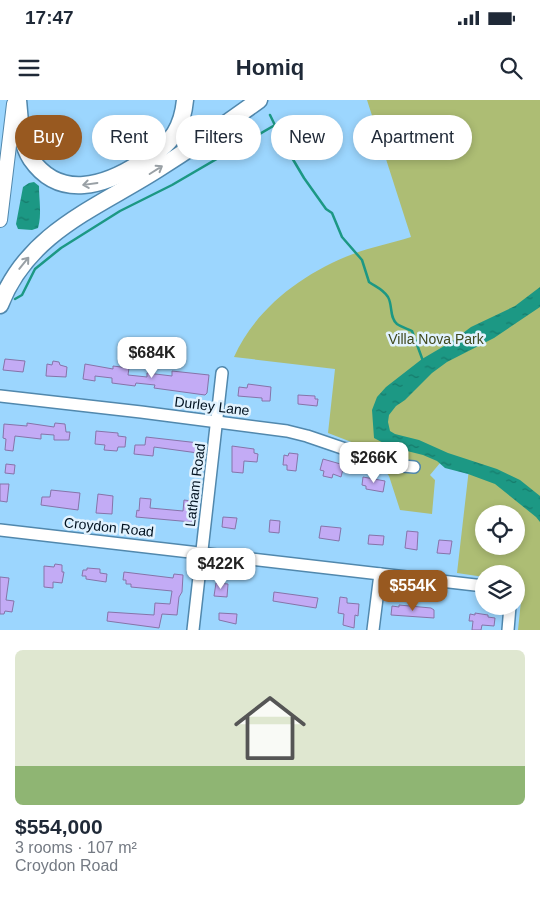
<!DOCTYPE html>
<meta charset="utf-8">
<style>
:root{--surface:#fff;--page:#f2f2f3;--text:#1f2937;--muted:#747a83;--line:#e0e1e3;--accent:#985920}
body{margin:0;font-family:Helvetica,sans-serif;background:var(--page);color:var(--text);height:100vh;display:flex;flex-direction:column;font-size:19px;white-space:nowrap}
*{box-sizing:border-box;margin:0}
p{font-size:16px;color:var(--muted)}
.icon{flex:none;width:28px;height:28px;fill:none;stroke:currentColor;stroke-width:2;stroke-linecap:round;stroke-linejoin:round}
.map{position:relative;height:530px;overflow:hidden}
.details{display:flex;flex-direction:column;background:var(--surface);flex:1}
.details>*{flex:none}
.banner{position:absolute;left:15px;top:15px;width:510px;height:45px;display:flex;gap:10px}
.controls{position:absolute;left:475px;top:405px;display:grid;gap:10px}
.controls a{display:grid;place-items:center;width:50px;height:50px;border-radius:50%;background:var(--surface);box-shadow:0 2px 8px #0003;font-size:25px}
.price{position:absolute;translate:-50% -42px;padding:0 11px;border-radius:10px;background:#fff;color:#222;font-size:16px;line-height:32px;filter:drop-shadow(0 1px 2px #0008)}
.price::after{content:'';position:absolute;left:50%;top:30px;width:15px;height:11px;margin-left:-8px;background:inherit;clip-path:polygon(0 0,100% 0,50% 100%)}
.price.selected{background:var(--accent);color:#fff}
ul{padding:0;list-style:none}
li{display:grid;align-content:center;gap:10px;height:265px;padding:0 15px}
li+li{border-top:1px solid var(--line)}
li span{display:grid;place-items:center;height:155px;border-radius:8px;color:#555}
li>.icon{margin-inline-start:auto}
span .icon{width:90px;height:90px;fill:#fffc;stroke-width:1}
li b{font-size:21px}
.tag{padding:0 18px;border-radius:22px;background:var(--surface);box-shadow:0 2px 8px #0003;font-size:18px;line-height:45px}
.tag.selected{background:var(--accent);color:#fff}
.status{display:flex;justify-content:space-between;align-items:center;height:35px;padding:0 25px;background:var(--surface);direction:ltr}
.status svg{height:14px;fill:currentColor}
header{display:flex;justify-content:space-between;align-items:center;height:65px;padding:0 15px;background:var(--surface);font-size:22px;font-weight:700}
.map>svg:first-child{display:block}
</style>
<div class="status"><b>17:47</b><svg viewBox="0 0 49 12"><path d="M0 12V9h3v3zM5 12V6h3v6zM10 12V3h3v9zM15 12V0h3v12zM26 1h20v11H26zM47 4h2v5h-2z"/></svg></div>
<header><svg class="icon" aria-label="menu" viewBox="0 0 24 24"><path d="M4 6h16M4 12h16M4 18h16"/></svg>Homiq<svg class="icon" aria-label="search" viewBox="0 0 24 24"><circle cx="10" cy="10" r="6"/><path d="M15 15l6 6"/></svg></header>
<div class="map">
<svg width="540" height="530" viewBox="0 0 540 530">
<defs>
<pattern id="water-ripples" width="26" height="14" patternUnits="userSpaceOnUse" patternTransform="scale(1.25)"><rect width="26" height="14" fill="#1c9884"/><path d="M2 4q2-2 4 0t4 0M15 11q2-2 4 0t4 0" fill="none" stroke="#167b6b"/></pattern>
</defs>
<rect width="100%" height="100%" fill="#9cd6fe"/>
<!-- green -->
<path fill="#adbd74" fill-rule="evenodd" d="M367,0H540V530H518L523,482L516,480V474H484V477L457,473L470,360L440,363L430,375L435,380L432,414L400,410L389,376L367,348L328,333L335,269L234,257C256,208 303,173 353,154C371,147 392,143 411,137ZM484,414H516V446H484Z"/>
<!-- water -->
<g fill="url(#water-ripples)">
<path d="M34,82L39,86C39,100 42,115 38,128L32,130L18,129L16,124L23,87L29,83Z"/>
<polygon points="540,187 540,207 494,238 447,262 432,273 405,300 396,306 389,315 388,322 390,331 395,334 419,340 448,353 497,369 520,380 540,396 540,422 536,417 495,384 468,374 445,368 437,361 423,355 391,347 374,338 372,310 377,297 386,287 422,259 451,242 471,227 515,206"/>
</g>
<g fill="none" stroke-linecap="round" stroke-linejoin="round">
<!-- stream -->
<g stroke="#1c9884" stroke-width="2.5">
<path d="M270,15L285,46L304,78L326,109L332,113L342,137L362,160L369,182C376,187 383,189 388,197C393,206 389,217 397,224C401,227 408,229 412,231L423,261"/>
<polyline points="15,199 22,195 35,169 61,148 120,111 172,85 275,25"/>
</g>
</g>
<!-- building -->
<g fill="#c3abf5" stroke="#8674a9">
<polygon points="5,259 25,261 23,272 3,270"/>
<polygon points="53,261 59,262 60,265 67,267 66,277 46,276 47,264 52,265"/>
<polygon points="85,264 113,269 113,266 129,268 128,275 147,277 147,273 172,276 172,271 209,275 207,293 205,295 154,288 155,285 136,283 135,286 112,283 112,278 95,276 95,281 83,279"/>
<polygon points="248,284 271,287 270,301 262,301 262,298 238,296 239,287 247,288"/>
<polygon points="298,295 315,296 315,299 318,299 317,306 298,304"/>
<polygon points="27,323 54,327 55,323 65,324 66,332 70,332 69,340 54,340 54,335 41,334 41,339 15,336 13,351 5,350 6,339 3,338 4,324 27,326"/>
<polygon points="96,331 118,333 118,336 126,337 125,347 118,347 117,351 104,350 105,345 95,344"/>
<polygon points="146,337 199,343 198,353 154,347 153,356 134,354 135,345 145,345"/>
<polygon points="232,346 254,349 254,353 258,354 257,362 244,361 243,373 232,372"/>
<polygon points="289,353 298,354 296,371 287,370 287,365 283,365 284,355 288,356"/>
<polygon points="323,359 344,365 341,377 333,374 332,378 323,376 324,371 320,370"/>
<polygon points="6,364 15,365 14,374 5,373"/>
<polygon points="363,377 385,381 383,392 366,389 366,386 362,385"/>
<polygon points="0,384 9,384 7,402 0,401"/>
<polygon points="51,390 80,393 78,410 41,405 42,397 50,397"/>
<polygon points="98,394 113,396 112,414 96,413"/>
<polygon points="140,398 151,399 150,408 183,411 184,400 192,401 190,414 193,414 192,422 136,417 137,410 139,411"/>
<polygon points="223,417 237,418 235,429 222,427"/>
<polygon points="270,420 280,421 279,433 269,432"/>
<polygon points="321,426 341,428 339,441 319,438"/>
<polygon points="407,431 418,432 417,450 405,448"/>
<polygon points="369,435 384,436 383,445 368,444"/>
<polygon points="439,440 452,441 450,454 437,453"/>
<polygon points="55,464 62,465 62,472 64,472 62,483 53,482 53,488 44,487 44,466 54,467"/>
<polygon points="87,468 100,469 100,473 107,474 106,482 86,479 86,476 82,476 83,470 87,470"/>
<polygon points="124,472 173,478 174,474 183,475 182,492 179,497 177,515 162,514 159,528 107,521 108,512 154,515 155,503 170,504 172,491 131,487 131,484 126,484 126,480 123,480"/>
<polygon points="0,477 9,478 6,500 14,501 12,512 5,511 4,514 0,514"/>
<polygon points="216,483 228,484 227,497 214,496"/>
<polygon points="274,492 318,498 316,508 273,501"/>
<polygon points="340,497 347,498 347,503 359,504 358,516 355,515 354,528 343,525 344,514 338,513"/>
<polygon points="399,505 431,508 434,510 434,518 391,515 392,506 399,507"/>
<polygon points="219,513 237,514 236,524 219,520"/>
<polygon points="475,513 488,515 488,517 495,518 494,526 482,525 481,530 472,530 473,521 469,521 470,514 475,515"/>
</g>
<g fill="none" stroke-linecap="round" stroke-linejoin="round">
<defs>
<g id="minor">
<polyline points="0,296 141,312 287,331 307,336 392,365 414,367"/>
<polyline points="0,430 484,486"/>
<polyline points="193,530 222,273"/>
<polyline points="373,530 380,474"/>
<polyline points="508,530 510,506"/>
</g>
<polyline id="major" points="0,120 14,4"/>
<g id="highway">
<path d="M18,0C20,20 20,42 31,59C60,101 106,85 140,63C153,55 167,46 175,33C181,23 184,11 185,0"/>
<path d="M0,205C28,132 97,108 158,69C193,47 226,24 259,0"/>
</g>
</defs>
<!-- minor casing -->
<use href="#minor" stroke="#5188ad" stroke-width="14"/>
<!-- major casing -->
<use href="#major" stroke="#5188ad" stroke-width="16"/>
<!-- highway casing -->
<use href="#highway" stroke="#5188ad" stroke-width="19"/>
<!-- minor -->
<use href="#minor" stroke="#fff" stroke-width="11"/>
<!-- major -->
<use href="#major" stroke="#fff" stroke-width="14"/>
<!-- highway -->
<use href="#highway" stroke="#fff" stroke-width="16"/>
</g>
<!-- one-way arrows -->
<defs><path id="oneway-shaft" d="M-6 0H5M1.5-3L5.5 0L1.5 3" fill="none" stroke-width="1.6" stroke-linecap="round" stroke-linejoin="round" transform="scale(1.25)"/></defs>
<g stroke="#99a0a5">
<use href="#oneway-shaft" transform="translate(156 70) rotate(-32)"/>
<use href="#oneway-shaft" transform="translate(90 84) rotate(172)"/>
<use href="#oneway-shaft" transform="translate(24 163) rotate(-51)"/>
</g>
<g text-anchor="middle" dominant-baseline="central" stroke-width="5" stroke-linejoin="round" paint-order="stroke">
<!-- park labels -->
<g font-size="14" fill="#40491e" stroke="#e1f2fe">
<text x="436" y="239">Villa Nova Park</text>
</g>
<!-- street labels -->
<g font-size="14" fill="#00111f" stroke="#e1f2fe">
<text transform="translate(212 306) rotate(7)">Durley Lane</text>
<text transform="translate(195 385) rotate(-83)">Latham Road</text>
<text transform="translate(109 427) rotate(6)">Croydon Road</text>
</g>
</g>
</svg>
<div class="controls">
<a><svg class="icon" aria-label="locate" viewBox="0 0 24 24"><circle cx="12" cy="12" r="6"/><path d="M12 2v4M12 18v4M2 12h4M18 12h4"/></svg></a>
<a><svg class="icon" aria-label="layers" viewBox="0 0 24 24"><path d="M12 4l9 5-9 5-9-5zM3 14l9 5 9-5"/></svg></a>
</div>
<b class="price" style="left:152px;top:279px">$684K</b>
<b class="price" style="left:374px;top:384px">$266K</b>
<b class="price" style="left:221px;top:490px">$422K</b>
<b class="price selected" style="left:413px;top:512px">$554K</b>
<div class="banner">
<a class="tag selected">Buy</a>
<a class="tag">Rent</a>
<a class="tag">Filters</a>
<a class="tag">New</a>
<a class="tag">Apartment</a>
</div>
</div>
<section class="details">
<ul>
<li><span style="background:linear-gradient(#dfe7d0 75%,#8fb573 0)"><svg class="icon" aria-label="home" viewBox="0 0 24 24"><path d="M3 11l9-7 9 7M6 9v11h12V9"/></svg></span><div><b>$554,000</b><p>3 rooms · 107 m²</p><p>Croydon Road</p></div></li>
</ul>
</section>
